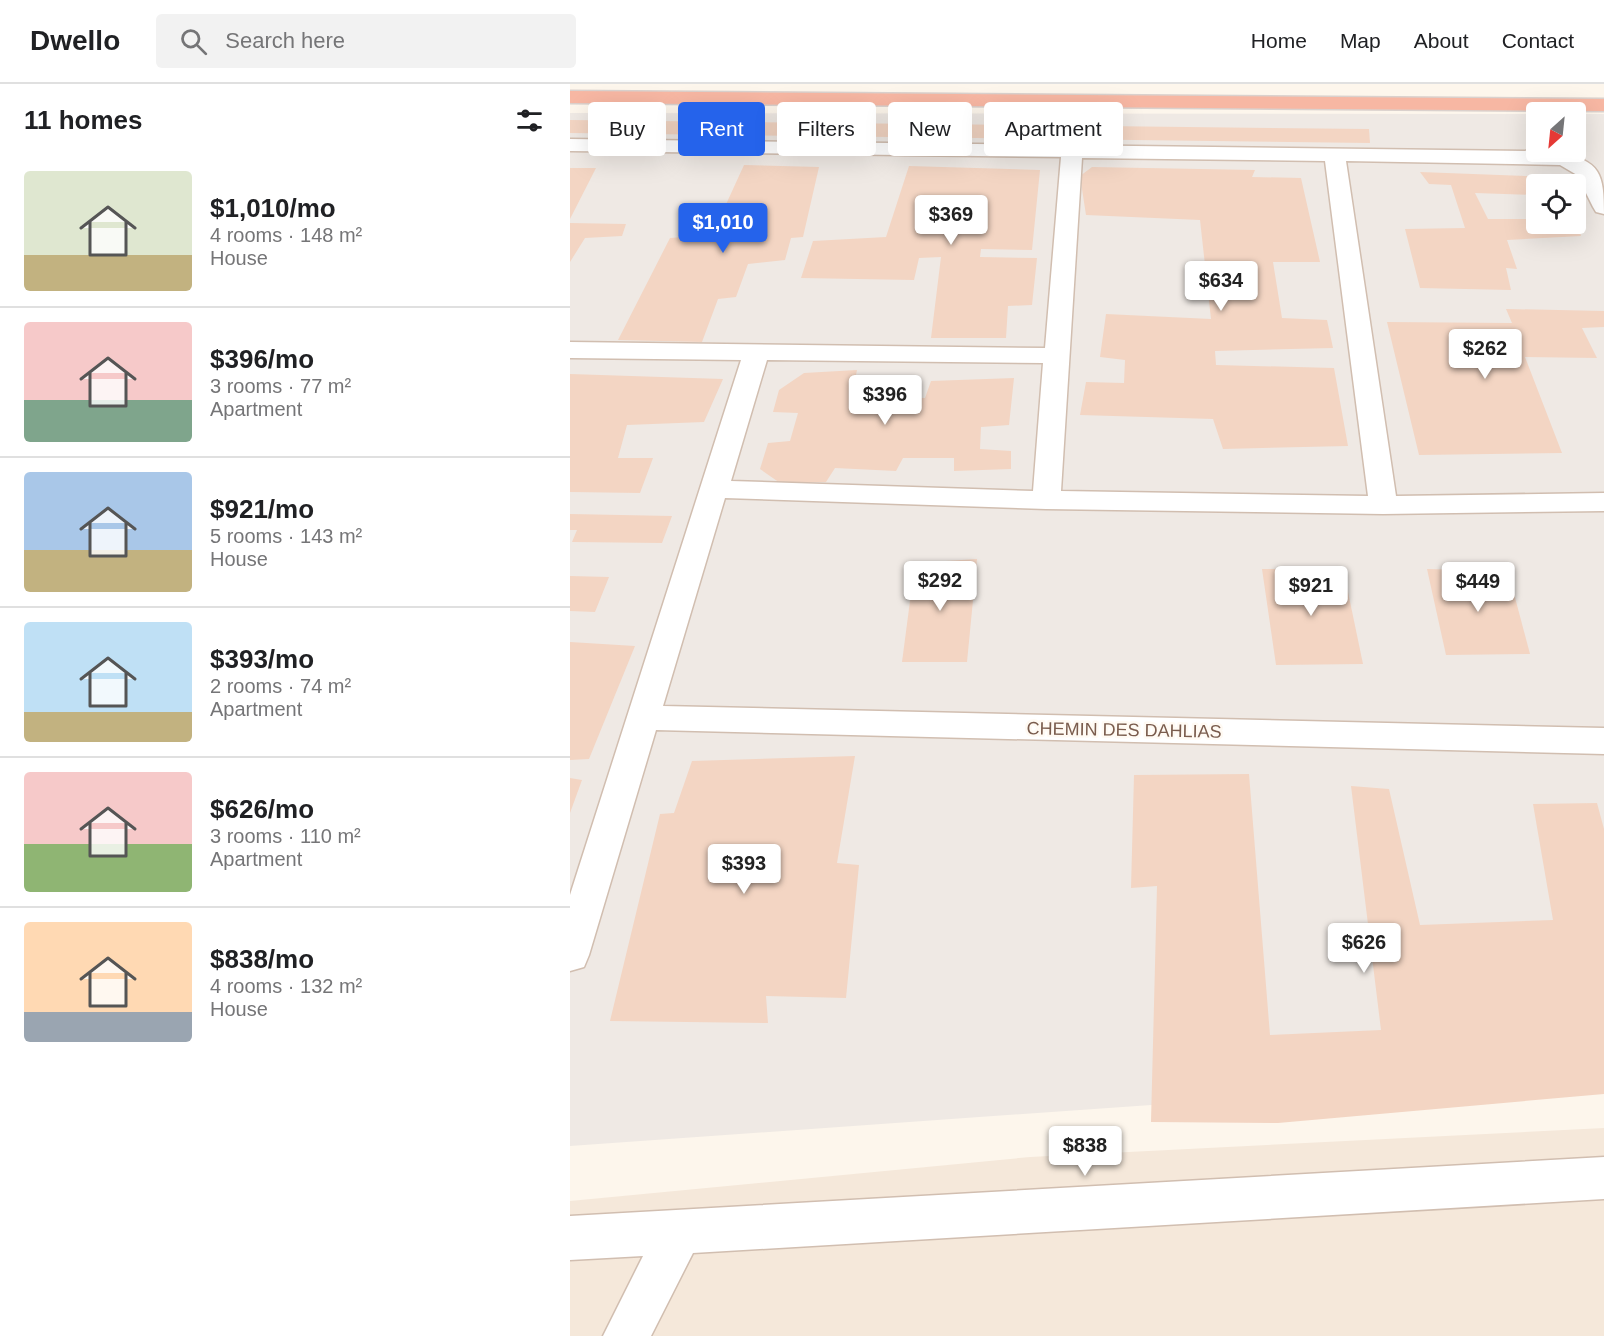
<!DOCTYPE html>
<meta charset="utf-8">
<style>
:root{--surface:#fff;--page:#f2f2f2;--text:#202124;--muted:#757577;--line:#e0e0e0;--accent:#2563eb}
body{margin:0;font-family:Arial,sans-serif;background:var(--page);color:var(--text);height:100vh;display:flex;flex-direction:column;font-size:22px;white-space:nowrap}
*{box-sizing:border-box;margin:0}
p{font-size:20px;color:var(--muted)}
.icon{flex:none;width:33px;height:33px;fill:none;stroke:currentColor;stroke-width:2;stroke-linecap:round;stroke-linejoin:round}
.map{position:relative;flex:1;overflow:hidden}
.side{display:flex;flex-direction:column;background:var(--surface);width:570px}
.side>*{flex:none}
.guide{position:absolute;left:18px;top:18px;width:570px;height:54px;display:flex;gap:12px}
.needle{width:39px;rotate:207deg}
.controls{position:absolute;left:956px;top:18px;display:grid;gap:12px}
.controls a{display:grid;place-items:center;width:60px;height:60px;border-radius:6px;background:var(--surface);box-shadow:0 6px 24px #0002;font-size:30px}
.price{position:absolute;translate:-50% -51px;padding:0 14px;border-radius:6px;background:#fff;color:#222;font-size:20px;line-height:39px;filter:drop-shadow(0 2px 3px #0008)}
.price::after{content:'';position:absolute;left:50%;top:36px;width:18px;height:14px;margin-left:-9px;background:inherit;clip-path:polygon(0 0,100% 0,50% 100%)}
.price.current{background:var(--accent);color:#fff}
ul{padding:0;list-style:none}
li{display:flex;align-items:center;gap:18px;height:150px;padding:0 24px}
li+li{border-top:2px solid var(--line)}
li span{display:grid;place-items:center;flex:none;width:168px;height:120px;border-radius:6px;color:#555}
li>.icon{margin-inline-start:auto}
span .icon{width:72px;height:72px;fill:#fffc;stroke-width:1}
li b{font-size:26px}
h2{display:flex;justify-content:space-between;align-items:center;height:72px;padding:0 24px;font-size:26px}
.tag{padding:0 21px;border-radius:6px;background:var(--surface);box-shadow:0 6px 24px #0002;font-size:21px;line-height:54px}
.tag.current{background:var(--accent);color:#fff}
header{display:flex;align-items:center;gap:36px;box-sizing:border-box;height:84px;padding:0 30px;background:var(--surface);border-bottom:2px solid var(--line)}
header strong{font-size:28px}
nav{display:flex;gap:33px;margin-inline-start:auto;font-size:21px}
.search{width:420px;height:54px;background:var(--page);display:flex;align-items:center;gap:15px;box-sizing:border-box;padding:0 21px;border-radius:6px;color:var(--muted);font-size:22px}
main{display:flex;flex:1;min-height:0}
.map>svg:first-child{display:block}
</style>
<header>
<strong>Dwello</strong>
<div class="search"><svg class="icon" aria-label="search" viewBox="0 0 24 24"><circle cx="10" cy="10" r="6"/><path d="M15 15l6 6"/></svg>Search here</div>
<nav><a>Home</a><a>Map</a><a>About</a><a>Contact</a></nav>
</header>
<main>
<section class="side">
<h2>11 homes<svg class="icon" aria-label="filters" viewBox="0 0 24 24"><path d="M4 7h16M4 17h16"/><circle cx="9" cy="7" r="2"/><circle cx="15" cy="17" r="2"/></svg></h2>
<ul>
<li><span style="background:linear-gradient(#dfe7d0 70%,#c2b280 0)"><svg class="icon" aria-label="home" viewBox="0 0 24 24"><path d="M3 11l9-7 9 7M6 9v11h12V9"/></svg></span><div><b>$1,010/mo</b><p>4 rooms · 148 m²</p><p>House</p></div></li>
<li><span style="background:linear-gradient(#f6c9c9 65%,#7fa58c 0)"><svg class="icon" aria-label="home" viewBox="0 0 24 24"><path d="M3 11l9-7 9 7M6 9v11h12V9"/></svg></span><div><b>$396/mo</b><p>3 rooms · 77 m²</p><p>Apartment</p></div></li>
<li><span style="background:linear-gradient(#a9c7e8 65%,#c2b280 0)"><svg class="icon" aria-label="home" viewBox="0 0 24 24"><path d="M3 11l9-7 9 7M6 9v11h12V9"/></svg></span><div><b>$921/mo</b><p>5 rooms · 143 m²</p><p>House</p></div></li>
<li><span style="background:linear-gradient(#bfe0f5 75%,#c2b280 0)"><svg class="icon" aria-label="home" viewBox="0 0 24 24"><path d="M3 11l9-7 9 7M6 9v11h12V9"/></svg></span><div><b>$393/mo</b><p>2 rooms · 74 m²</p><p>Apartment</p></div></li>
<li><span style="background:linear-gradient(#f6c9c9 60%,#8fb573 0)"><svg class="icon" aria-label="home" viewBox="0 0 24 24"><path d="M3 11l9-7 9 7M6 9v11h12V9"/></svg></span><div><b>$626/mo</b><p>3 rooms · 110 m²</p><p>Apartment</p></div></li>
<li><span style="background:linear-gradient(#ffd9b3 75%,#9aa5b1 0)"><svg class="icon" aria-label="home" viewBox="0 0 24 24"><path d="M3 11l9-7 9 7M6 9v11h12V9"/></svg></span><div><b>$838/mo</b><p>4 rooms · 132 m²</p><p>House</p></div></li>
</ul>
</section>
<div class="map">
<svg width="1034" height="1252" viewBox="0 0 1034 1252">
<rect width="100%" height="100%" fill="#fdf6ec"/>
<!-- residential -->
<polygon fill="#f5e8da" points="1034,1044 1034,1252 0,1252 0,1117 460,1073"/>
<!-- industrial -->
<path fill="#efe9e4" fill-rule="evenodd" d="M0,29L966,30V68H1005V30H1034V989L0,1062ZM966,100H1005V140H966Z"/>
<!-- building -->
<g fill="#f3d5c3">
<polygon points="0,36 799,45 800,59 0,49"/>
<polygon points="174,81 249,83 233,153 221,154 215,176 178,180 166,213 148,215 132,258 48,256 100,154 142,151"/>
<polygon points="339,82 470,86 462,166 411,165 410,173 467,174 462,221 438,222 436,254 361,254 371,173 349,174 344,196 231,194 243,157 316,153"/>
<polygon points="522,83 685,86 682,93 731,94 750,178 703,178 712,234 757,236 763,264 645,267 646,281 764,284 778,362 653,365 643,335 510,331 516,298 554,299 555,276 530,273 536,230 641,235 630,136 516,131 510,92"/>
<polygon points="0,84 26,84 0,135"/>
<polygon points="850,88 1009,94 1012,112 1005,111 1005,100 966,100 966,111 905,109 918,135 966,135 966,140 1005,140 1006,132 1011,152 937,156 947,185 936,184 941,206 850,204 835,145 895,144 881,101 859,100"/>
<polygon points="0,139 56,140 52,152 15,154 0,178"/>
<polygon points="936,225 1034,227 1034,243 1012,244 1027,274 955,273 992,369 849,371 817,238 942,239"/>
<polygon points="287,286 284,301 313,303 309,313 355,314 361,297 444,294 439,341 411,343 410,365 441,367 441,385 384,387 384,374 333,374 326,387 265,384 256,398 210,399 190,385 198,359 220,357 228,329 203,328 209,306 234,289"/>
<polygon points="0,290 153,295 134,338 57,341 48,374 83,374 70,409 0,408"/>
<polygon points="0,430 102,432 92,459 2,458 7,446 0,446"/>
<polygon points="407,475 397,578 332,578 345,479"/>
<polygon points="773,484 793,580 706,581 692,485"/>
<polygon points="857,485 938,487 960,570 876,571"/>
<polygon points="0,492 39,493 25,528 0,527"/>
<polygon points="0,558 65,562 19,675 0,676"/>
<polygon points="285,672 267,779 289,781 276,914 196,912 198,939 40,937 90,730 104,729 122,677"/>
<polygon points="679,690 700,951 811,946 781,702 819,705 850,841 983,836 963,720 1027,719 1034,745 1034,1010 708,1039 581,1038 587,802 561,804 564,691"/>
<polygon points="0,694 12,696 0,729"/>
</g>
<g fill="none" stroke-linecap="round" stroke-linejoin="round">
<defs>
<g id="minor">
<path d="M0,55L966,67C972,68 982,67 989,69C1031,76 1034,91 1034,130L1026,128L1023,123L1007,91L990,81L776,77L826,412L1034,409V427L813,430L476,425L155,414L93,622L1034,644V670L86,646L19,871L14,883L0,887V811L171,276L0,274V258L475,264L491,73L0,67ZM512,74L755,77L798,412L491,407ZM197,276L473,279L463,407L161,397Z"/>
<polygon points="1034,1073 1034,1115 123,1169 81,1252 33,1252 73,1172 0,1176 0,1132"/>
</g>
<polygon id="highway" points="0,7 1034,15 1034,27 0,19"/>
</defs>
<!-- minor casing -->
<use href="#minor" stroke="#d1beb0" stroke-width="3"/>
<!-- highway casing -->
<use href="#highway" stroke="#dad1cd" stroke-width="3"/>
<!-- minor -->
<use href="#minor" fill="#fff" fill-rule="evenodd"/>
<!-- highway -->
<use href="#highway" fill="#f7b7a3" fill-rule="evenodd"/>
</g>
<g text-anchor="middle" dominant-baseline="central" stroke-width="5" stroke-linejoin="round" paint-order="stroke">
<!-- street labels -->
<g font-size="18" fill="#7a5c4d" stroke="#fffaf3">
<text transform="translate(554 646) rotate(1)">CHEMIN DES DAHLIAS</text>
</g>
</g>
</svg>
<div class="controls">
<a><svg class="needle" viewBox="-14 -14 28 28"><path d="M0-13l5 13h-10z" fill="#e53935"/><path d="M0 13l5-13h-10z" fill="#757577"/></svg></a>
<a><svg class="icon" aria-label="locate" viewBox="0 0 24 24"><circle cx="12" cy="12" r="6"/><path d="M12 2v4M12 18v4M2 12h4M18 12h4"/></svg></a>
</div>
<b class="price" style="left:381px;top:162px">$369</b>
<b class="price current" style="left:153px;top:170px">$1,010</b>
<b class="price" style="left:651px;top:228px">$634</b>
<b class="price" style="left:915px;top:296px">$262</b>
<b class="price" style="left:315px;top:342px">$396</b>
<b class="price" style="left:370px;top:528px">$292</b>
<b class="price" style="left:908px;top:529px">$449</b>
<b class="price" style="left:741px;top:533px">$921</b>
<b class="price" style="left:174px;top:811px">$393</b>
<b class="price" style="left:794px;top:890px">$626</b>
<b class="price" style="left:515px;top:1093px">$838</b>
<div class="guide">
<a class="tag">Buy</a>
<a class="tag current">Rent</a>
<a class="tag">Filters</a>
<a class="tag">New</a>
<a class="tag">Apartment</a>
</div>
</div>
</main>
